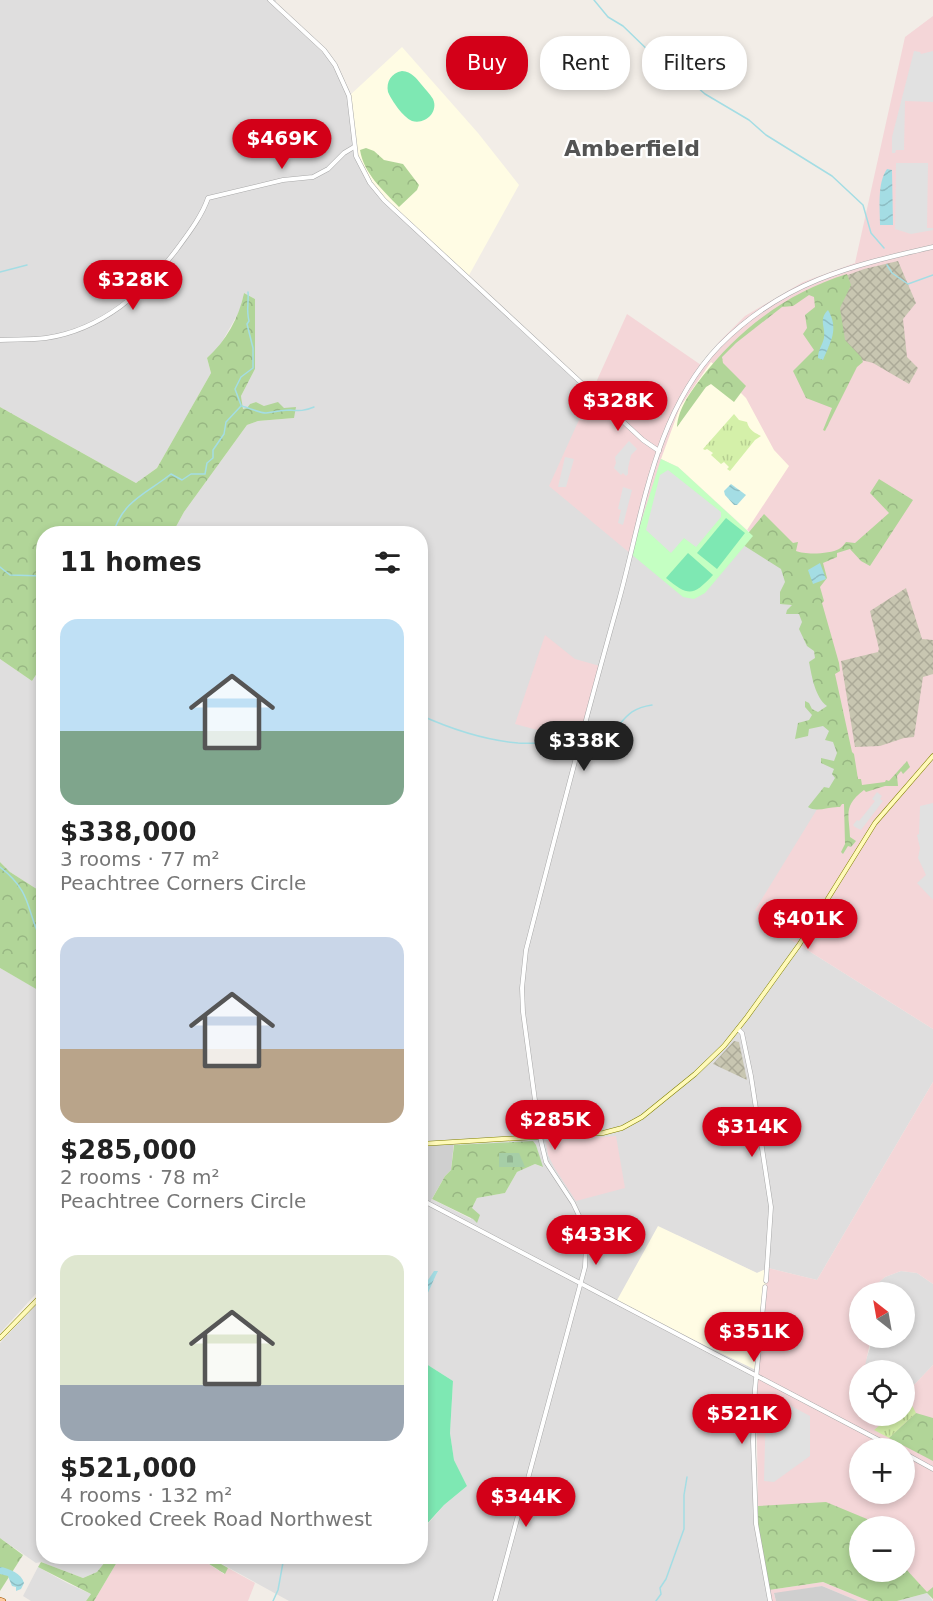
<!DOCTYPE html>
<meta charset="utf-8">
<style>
:root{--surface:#fff;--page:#f6f6f6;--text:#222;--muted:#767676;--accent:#d30018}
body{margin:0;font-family:"DejaVu Sans",sans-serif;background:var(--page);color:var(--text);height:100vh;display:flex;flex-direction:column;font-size:22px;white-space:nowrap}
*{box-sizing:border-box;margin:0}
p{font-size:20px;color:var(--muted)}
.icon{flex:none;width:33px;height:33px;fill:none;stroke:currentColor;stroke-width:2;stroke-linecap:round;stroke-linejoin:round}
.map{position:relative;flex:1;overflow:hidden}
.sheet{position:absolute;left:36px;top:526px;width:392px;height:1038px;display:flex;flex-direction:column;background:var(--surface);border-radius:24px;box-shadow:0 3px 9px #0003}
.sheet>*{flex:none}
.banner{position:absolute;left:446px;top:36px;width:398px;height:54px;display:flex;gap:12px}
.needle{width:39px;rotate:329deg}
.fabs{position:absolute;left:849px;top:1282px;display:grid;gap:12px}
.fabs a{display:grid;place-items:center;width:66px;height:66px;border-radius:50%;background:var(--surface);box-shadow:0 3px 9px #0003;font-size:30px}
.price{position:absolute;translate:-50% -51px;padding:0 14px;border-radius:21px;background:var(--accent);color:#fff;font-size:20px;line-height:39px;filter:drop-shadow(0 2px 3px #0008)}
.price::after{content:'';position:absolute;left:50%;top:36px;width:18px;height:14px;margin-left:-9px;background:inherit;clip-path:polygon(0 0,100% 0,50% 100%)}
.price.on{background:#222;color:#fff}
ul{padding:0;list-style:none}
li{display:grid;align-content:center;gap:12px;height:318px;padding:0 24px}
li span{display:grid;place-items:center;height:186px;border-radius:18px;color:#555}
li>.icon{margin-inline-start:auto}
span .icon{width:108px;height:108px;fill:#fffc;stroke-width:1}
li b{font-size:26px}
h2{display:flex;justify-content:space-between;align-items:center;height:72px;padding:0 24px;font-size:26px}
.chip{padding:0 21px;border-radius:24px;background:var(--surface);box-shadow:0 3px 9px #0003;font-size:21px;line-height:54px}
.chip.on{background:var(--accent);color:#fff}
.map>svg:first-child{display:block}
</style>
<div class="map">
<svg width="933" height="1601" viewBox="0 0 933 1601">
<defs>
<pattern id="construction-cross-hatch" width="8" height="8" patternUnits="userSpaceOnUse" patternTransform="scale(1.5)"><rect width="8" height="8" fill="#c8c6b1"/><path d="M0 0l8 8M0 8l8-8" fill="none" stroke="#acaa98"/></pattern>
<pattern id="grass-tufts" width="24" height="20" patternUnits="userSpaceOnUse" patternTransform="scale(1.5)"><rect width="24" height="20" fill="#d4f0a9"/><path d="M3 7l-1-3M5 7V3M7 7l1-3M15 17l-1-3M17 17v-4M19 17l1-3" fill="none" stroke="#b6ce91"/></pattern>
<pattern id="forest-crowns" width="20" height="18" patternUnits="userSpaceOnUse" patternTransform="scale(1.5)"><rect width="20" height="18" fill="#b1d598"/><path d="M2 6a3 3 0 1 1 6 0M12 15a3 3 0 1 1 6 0" fill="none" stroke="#98b783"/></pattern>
<pattern id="cemetery-stones" width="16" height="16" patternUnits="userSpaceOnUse" patternTransform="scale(1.5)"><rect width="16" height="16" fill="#a6cea7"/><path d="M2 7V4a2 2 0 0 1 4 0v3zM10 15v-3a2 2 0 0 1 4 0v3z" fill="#8fb18f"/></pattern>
<pattern id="water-waves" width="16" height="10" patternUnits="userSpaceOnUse" patternTransform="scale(1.5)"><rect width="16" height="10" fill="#a4dde4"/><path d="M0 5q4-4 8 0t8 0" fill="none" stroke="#8dbdc3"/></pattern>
</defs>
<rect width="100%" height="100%" fill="#f2ede7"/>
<!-- residential -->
<g fill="#dfdede">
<polygon points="0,0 276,0 275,4 335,65 349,96 370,183 591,392 590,396 794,572 843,767 785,936 933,1029 933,1082 817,1280 768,1268 757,1273 677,1235 616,1302 756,1370 756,1447 758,1540 771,1601 289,1601 209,1557 420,1557 420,1523 426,1526 444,1505 467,1486 454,1460 450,1433 453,1381 420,1360 420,1199 429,1204 432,1199 471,1219 472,1208 477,1198 505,1193 517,1172 535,1164 542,1167 536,1145 454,1145 454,1142 420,1144 420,534 172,534 184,512 247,425 258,421 294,418 284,408 264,406 256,402 250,404 247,408 243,410 241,396 255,369 255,299 244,293 240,310 219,347 207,358 211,373 157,468 136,483 0,407"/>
<polygon points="0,659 32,681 43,664 43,893 10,872 0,862"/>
<polygon points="0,968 44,993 43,1286 0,1333"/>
<polygon points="901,1271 917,1273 933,1284 933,1365 913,1386 909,1402 905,1405 904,1371 862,1371 870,1348 871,1338 904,1338 904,1293 872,1293 878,1283 885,1277"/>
<polygon points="43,1300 44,1557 109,1557 97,1572 83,1578 41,1562 36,1563 0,1538 0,1343 35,1306 38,1306"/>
<polygon points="38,1567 67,1583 91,1594 86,1601 31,1601 23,1596"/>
<polygon points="927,1593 933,1601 897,1601"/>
</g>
<!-- commercial -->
<g fill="#f4d6d8" fill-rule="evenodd">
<polygon points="933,16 933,1029 785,936 755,910 843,767 835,717 794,572 678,467 661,459 631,554 549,486 627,314 701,365 719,342 745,316 803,282 855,263 905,37"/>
<polygon points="545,635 575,659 600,666 582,742 515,724"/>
<path d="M933,1082V1284L917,1273L901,1271L885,1277L878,1283L872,1293H860V1338H871L865,1366L862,1371H860L856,1383L859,1386L860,1416H904L905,1405L909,1402L913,1386L933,1365V1587L927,1593L905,1568L904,1527H871L867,1519L758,1506L756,1371L768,1268L817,1280ZM860,1449H904V1494H860Z"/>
<polygon points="616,1136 625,1188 576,1201 554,1167 548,1155 546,1141"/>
<polygon points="120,1557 198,1557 224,1574 228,1568 255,1583 248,1601 94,1601"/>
<polygon points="823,1582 869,1601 858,1601 822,1586 774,1594 776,1601 771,1601 769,1590"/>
</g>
<!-- education -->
<g fill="#fffce4">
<polygon points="402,47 478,133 519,185 468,277 397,213 370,183 356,156 349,96"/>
<polygon points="711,362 730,378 735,387 746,398 774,450 789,466 747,530 678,467 661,459 680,407"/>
<polygon points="658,1226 757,1273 768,1268 756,1370 616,1302"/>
</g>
<!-- religious -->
<g fill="#cfcfcf">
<polygon points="454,1142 451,1170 445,1176 429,1204 420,1199 420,1144"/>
<polygon points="822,1586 858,1601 776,1601 774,1593"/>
</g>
<!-- construction -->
<g fill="url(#construction-cross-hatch)">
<polygon points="898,261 916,303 903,319 907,357 918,368 909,384 873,363 842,355 837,279 864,269"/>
<polygon points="906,588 922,639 933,640 933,674 923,677 914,737 904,738 880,746 855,747 841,661 878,652 879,649 870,611"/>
<polygon points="734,1041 739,1042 747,1080 713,1064"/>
</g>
<!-- grass -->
<g fill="url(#grass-tufts)">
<path d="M734,414L739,420L747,422C749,431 756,433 761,436L755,440L730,471L727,469L729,467L724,462L721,464L711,455L713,453L707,449L705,450L703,449Z"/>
<polygon points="910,1401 916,1413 889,1438 874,1430 891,1416 904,1416 905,1406"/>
</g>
<!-- forest -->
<g fill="url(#forest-crowns)">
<path d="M366,148L374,151L384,160L403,164L419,185L417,190L399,207C383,190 364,174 360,150Z"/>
<path d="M847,274L851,285L840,308L845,340L861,357L863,362L857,367L825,431L823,430L832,408L806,398L793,371L814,350L803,334L807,328L805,315L815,307L814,297L809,295L793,306L782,307L736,343L722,357L723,363L746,386L734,402L711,384L706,387L677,427C678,409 691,391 702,377C739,329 788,292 847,274Z"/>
<path d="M244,293L255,299V369L241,396L243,409L247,408L250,404L256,402L264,406L278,402L284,408L296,407L294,418L258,421L247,425L184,512L172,534H44L43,664L32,681L0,659V407L136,483L157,468L211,373L207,358C226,341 239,318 244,293Z"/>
<path d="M879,479L913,500L870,566L861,561L850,549L837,553V557L823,563L827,578L820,587L824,601L822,603L839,663L840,671L835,674L852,752L854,754L858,779H861L862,785L885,782L886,780L889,781L907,761L910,767L903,774L901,771L897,776L898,786H885L866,792L864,790C843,806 849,814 850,837L856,841L851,847L848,846L843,854L841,852L845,844L844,804H842L840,807C829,806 817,813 808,807L824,787L829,788L835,778L832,774L834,769L821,763V758L834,761L837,753L833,742L825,740L829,731L823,726L809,729L808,736L795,739L798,723L809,720L812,715L805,707V701L809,703L812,709L818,712L827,706C815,697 812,677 809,662L815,658L814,651L807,646L799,629L802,622L799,614H786L787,610L792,605L780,604V592L785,582L781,569L740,543L764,514L793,543L798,542L796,551C805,555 830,554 839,549C842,547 844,545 846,542L855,543L889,513L870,493Z"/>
<polygon points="0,862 10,872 43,893 43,993 0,968"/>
<polygon points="533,1141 536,1145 543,1167 535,1164 517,1172 505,1193 477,1198 472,1208 480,1215 477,1223 473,1219 432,1199 445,1176 451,1170 454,1145"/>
<polygon points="916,1413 933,1418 933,1461 889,1438"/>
<polygon points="826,1502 867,1519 871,1527 860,1527 860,1572 904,1572 905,1568 927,1592 933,1587 933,1599 927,1593 897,1601 869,1601 823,1582 769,1590 758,1540 758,1506"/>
<polygon points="0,1538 23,1555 0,1591"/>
<polygon points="109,1557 120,1557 94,1601 86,1601 91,1594 38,1567 41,1562 83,1578 97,1572"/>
<polygon points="198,1557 209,1557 228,1568 225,1574"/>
</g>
<!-- cemetery -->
<polygon fill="url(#cemetery-stones)" points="499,1153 519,1153 525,1167 499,1167"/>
<!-- park -->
<polygon fill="#c4ffc2" points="661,459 678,467 753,536 705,593 694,599 683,597 631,554"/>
<!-- pitch -->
<g fill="#7ee8b3">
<path d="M402,71C412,72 416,78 421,84C425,89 430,94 433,99C439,112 425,125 412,121C403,117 392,101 388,92C386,82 391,73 402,71Z"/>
<polygon points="726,518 745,533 717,569 697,553"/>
<path d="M688,553L713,575C693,596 689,597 666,578Z"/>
<polygon points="420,1360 453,1381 450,1433 454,1460 467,1486 444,1505 425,1526 420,1523"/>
</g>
<!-- parking -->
<g fill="#e1e1e1">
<polygon points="914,51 920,52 921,54 933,51 933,102 905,101 904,150 896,150 895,153 892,153 892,137"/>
<polygon points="896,163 928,163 927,228 933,228 933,230 911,234 895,229"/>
<polygon points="629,441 637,449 631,455 628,468 628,474 626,476 623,473 621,475 614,468 616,463 615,457"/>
<polygon points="565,457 574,459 566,487 558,487"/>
<polygon points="668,470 721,512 721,517 696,547 684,538 671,553 646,530 660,475"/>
<polygon points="623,487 632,490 623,525 618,523 621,510 618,509"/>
<polygon points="877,792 882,796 880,799 883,801 861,830 855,827 853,825 857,820 859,821 875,801 872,799"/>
<polygon points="933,803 933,900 917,883 926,875 918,858 920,848 917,835 919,834 920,806"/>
<polygon points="774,1397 810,1416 810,1456 774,1482 764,1481 766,1402"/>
</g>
<!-- water -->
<g fill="url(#water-waves)">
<path d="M887,169L892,170L893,225H880C880,208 877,183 887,169Z"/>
<path d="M828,310C839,329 831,341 823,360L818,358C818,350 822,346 824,338C826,327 818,320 828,310Z"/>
<polygon points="731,484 746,495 737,505 734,505 725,495 724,491"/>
<polygon points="820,563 826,579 813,584 808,570"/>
<path d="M434,1271H438C432,1282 428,1297 420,1304V1292L424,1290L426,1283Z"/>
<path d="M0,1567C9,1568 22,1574 24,1583L21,1589L16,1591V1587L12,1586L8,1576L0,1574Z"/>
</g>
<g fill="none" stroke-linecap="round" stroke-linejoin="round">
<!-- stream -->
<g stroke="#a4dde4" stroke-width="1.5">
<polyline points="594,0 608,17 623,26 654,56 678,70 705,94 749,120 766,135 832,176 863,205 871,233 884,248"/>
<polyline points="887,265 892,273 908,284 933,275"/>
<polyline points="0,272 27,265"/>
<path d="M241,405L235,389L241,377L253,368V348L247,324L249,321C246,310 249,302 248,292"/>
<path d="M242,406C249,408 260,413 266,413C272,412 285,410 290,410C299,411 305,411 314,407"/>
<path d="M113,534C123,500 146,494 171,474L182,480L191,474H205L207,463L213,458V450L224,434L226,422L241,406"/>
<polyline points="0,567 10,575 44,576"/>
<path d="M420,715C451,729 483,740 518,743C537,744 554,742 573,745"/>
<path d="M585,747C592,743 600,742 607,737C625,722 625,709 652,705"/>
<path d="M0,867C35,894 25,913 44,945"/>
<polyline points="273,1601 278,1590 284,1557"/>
<polyline points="656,1601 661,1594 660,1588 666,1579 684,1529 684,1495 687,1477"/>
</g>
<defs>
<g id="tertiary">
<polyline points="270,0 324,50 335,65 349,96 356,156 370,183 384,200 643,440 659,451"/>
<path d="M0,340C15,339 31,340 46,338C101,330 145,292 177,249C188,234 202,216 208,198L283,180L313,177L328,169L344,153L354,147"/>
<polyline points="738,1029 742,1033 751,1076 771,1207 766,1281"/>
<polyline points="420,1199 896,1449"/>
<polyline points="765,1287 755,1389 753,1441 756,1524 770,1601"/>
<polyline points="904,1453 933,1469"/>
<path d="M495,1601L585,1267L586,1244L581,1220L573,1203L546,1162L540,1137L523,1012L522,988L526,950C556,833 586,716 619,600C643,513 654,414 719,346C782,282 849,266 933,247"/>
</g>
<g id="secondary">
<polyline points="420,1144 603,1133 622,1128 642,1117 695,1074 724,1046 747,1017 799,945 875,823 933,756"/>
<polyline points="0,1338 44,1293"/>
</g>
<polyline id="primary" points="0,1600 3,1601"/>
</defs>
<!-- tertiary casing -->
<use href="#tertiary" stroke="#a8a8a8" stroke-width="5"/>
<!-- secondary casing -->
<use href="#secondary" stroke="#818000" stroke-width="5"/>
<!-- primary casing -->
<use href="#primary" stroke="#9f5800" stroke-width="6"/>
<!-- tertiary -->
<use href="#tertiary" stroke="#fff" stroke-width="4"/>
<!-- secondary -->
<use href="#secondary" stroke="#fffab9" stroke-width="4"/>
<!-- primary -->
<use href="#primary" stroke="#ffcba0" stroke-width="4.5"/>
</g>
<g text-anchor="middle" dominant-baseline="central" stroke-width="4.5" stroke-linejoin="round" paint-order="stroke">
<!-- neighbourhood labels -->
<g font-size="22" font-weight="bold" fill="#545454" stroke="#fff">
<text x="632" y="148">Amberfield</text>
</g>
</g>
</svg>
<div class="fabs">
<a><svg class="needle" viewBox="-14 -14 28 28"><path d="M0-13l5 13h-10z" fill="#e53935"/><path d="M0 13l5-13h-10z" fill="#767676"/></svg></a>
<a><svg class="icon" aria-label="locate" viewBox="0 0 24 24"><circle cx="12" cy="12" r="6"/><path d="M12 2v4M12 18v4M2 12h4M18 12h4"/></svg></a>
<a>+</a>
<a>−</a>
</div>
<b class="price" style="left:282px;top:170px">$469K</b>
<b class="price" style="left:133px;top:311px">$328K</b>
<b class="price" style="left:618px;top:432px">$328K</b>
<b class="price on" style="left:584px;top:772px">$338K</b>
<b class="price" style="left:808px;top:950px">$401K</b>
<b class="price" style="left:555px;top:1151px">$285K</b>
<b class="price" style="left:752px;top:1158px">$314K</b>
<b class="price" style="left:596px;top:1266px">$433K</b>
<b class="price" style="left:754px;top:1363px">$351K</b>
<b class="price" style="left:742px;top:1445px">$521K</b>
<b class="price" style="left:526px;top:1528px">$344K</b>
<div class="banner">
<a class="chip on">Buy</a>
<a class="chip">Rent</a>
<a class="chip">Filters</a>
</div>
<section class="sheet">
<h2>11 homes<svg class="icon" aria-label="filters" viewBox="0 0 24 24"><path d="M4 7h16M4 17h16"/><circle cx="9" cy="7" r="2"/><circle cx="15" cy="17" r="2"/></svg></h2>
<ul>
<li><span style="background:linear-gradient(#bfe0f5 60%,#7fa58c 0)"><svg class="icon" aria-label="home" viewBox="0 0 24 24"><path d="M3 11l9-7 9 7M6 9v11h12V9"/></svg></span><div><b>$338,000</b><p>3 rooms · 77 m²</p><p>Peachtree Corners Circle</p></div></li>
<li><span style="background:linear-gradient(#c9d6e8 60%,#b9a48a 0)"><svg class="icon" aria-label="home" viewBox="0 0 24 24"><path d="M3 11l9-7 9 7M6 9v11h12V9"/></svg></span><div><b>$285,000</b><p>2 rooms · 78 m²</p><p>Peachtree Corners Circle</p></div></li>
<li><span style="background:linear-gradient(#dfe7d0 70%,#9aa5b1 0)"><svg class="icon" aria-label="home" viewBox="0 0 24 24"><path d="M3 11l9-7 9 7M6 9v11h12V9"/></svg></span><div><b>$521,000</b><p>4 rooms · 132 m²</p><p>Crooked Creek Road Northwest</p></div></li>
</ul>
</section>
</div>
